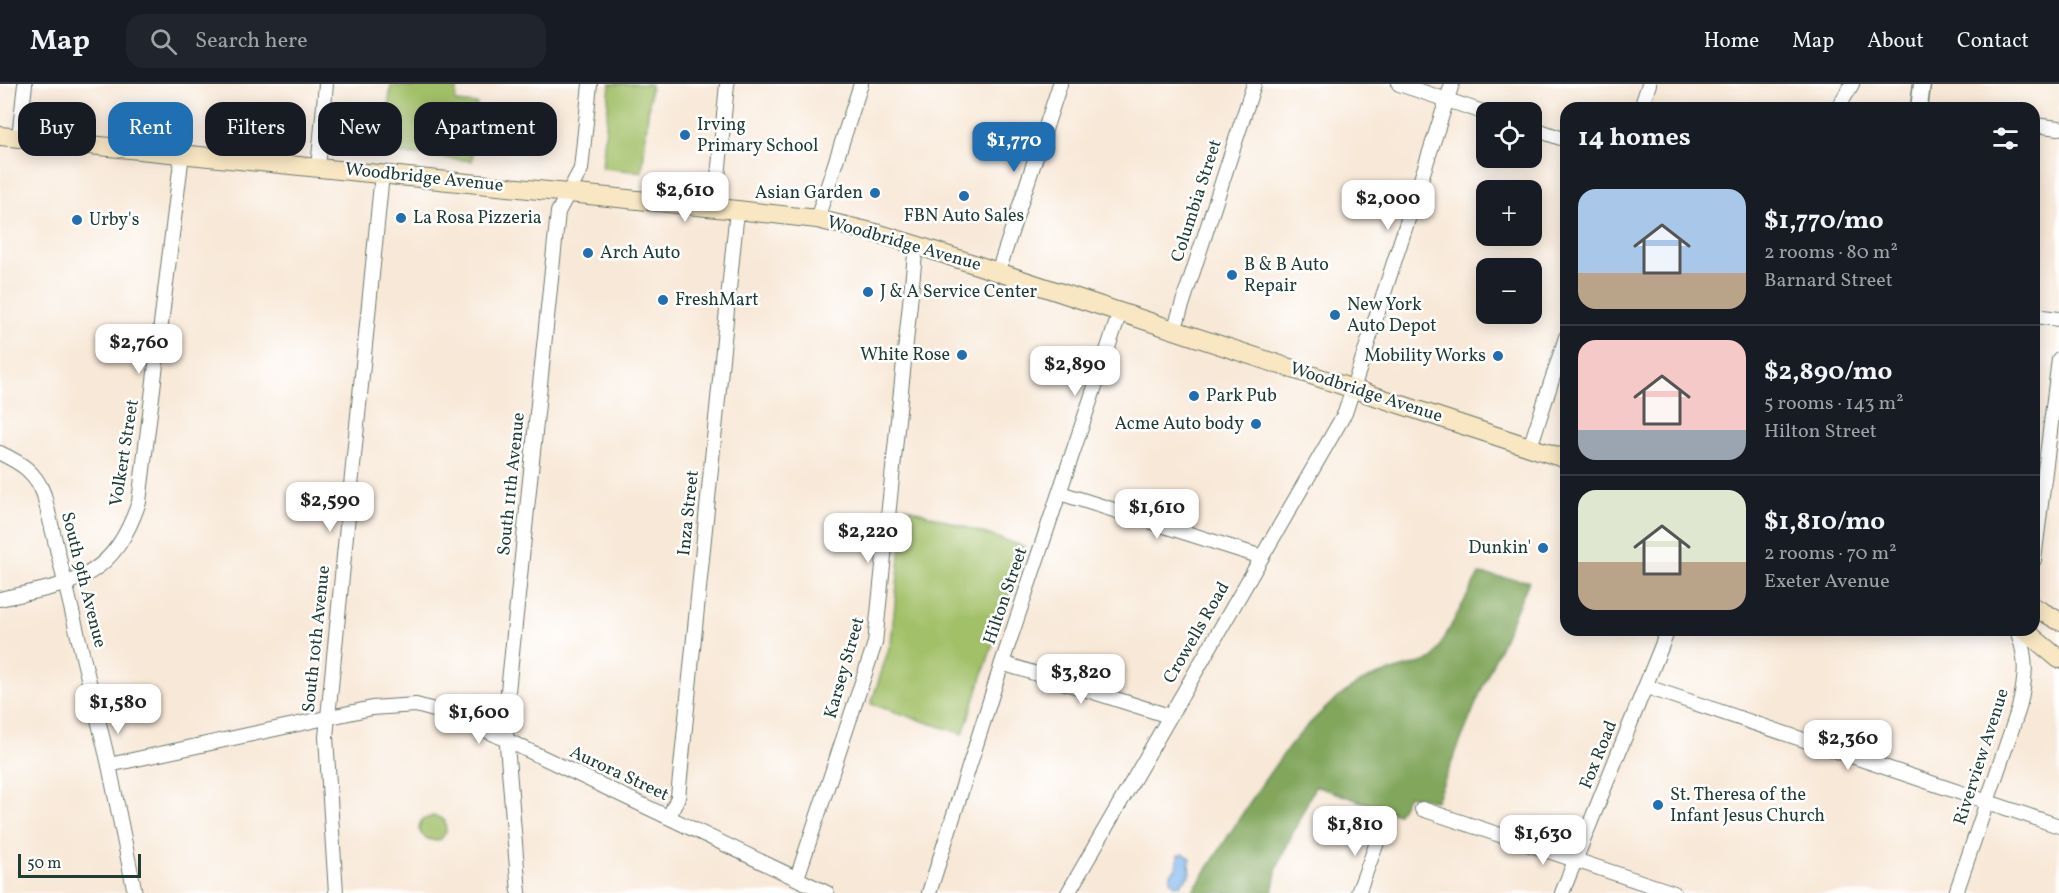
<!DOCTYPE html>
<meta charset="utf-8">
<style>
:root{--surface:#171b24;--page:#20242c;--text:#f1f3f6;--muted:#9ea1a6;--line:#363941;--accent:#1f6fb2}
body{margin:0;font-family:Vollkorn,serif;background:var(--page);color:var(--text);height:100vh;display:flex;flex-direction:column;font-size:22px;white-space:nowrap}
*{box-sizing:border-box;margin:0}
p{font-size:20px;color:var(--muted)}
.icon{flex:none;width:33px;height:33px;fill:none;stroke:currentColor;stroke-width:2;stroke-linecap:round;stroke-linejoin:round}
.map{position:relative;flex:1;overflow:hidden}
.sheet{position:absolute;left:1560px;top:18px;width:480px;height:534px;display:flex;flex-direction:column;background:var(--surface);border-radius:18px;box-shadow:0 3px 15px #0003}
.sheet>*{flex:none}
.banner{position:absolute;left:18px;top:18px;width:570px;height:54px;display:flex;gap:12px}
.controls{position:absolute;left:1476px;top:18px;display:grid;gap:12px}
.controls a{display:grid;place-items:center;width:66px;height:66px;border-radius:12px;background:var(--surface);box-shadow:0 3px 15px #0003;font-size:30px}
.scale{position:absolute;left:18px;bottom:15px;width:123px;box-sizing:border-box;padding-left:6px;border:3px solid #1f3d34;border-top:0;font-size:16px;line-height:21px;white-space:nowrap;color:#1f3d34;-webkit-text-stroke:4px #fff;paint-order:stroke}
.price{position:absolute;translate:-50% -51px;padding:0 14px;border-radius:12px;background:#fff;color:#222;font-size:20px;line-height:39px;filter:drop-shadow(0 2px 3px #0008)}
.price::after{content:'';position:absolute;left:50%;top:36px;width:18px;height:14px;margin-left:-9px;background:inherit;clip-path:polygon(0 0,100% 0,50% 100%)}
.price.current{background:var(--accent);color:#fff}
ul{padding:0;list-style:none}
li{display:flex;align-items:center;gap:18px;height:150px;padding:0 18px}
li+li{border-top:2px solid var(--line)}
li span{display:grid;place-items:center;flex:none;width:168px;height:120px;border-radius:18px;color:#555}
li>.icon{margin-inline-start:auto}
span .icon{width:72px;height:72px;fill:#fffc;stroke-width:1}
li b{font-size:26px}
h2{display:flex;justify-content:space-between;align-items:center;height:72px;padding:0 18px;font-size:26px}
.pill{padding:0 21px;border-radius:18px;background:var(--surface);box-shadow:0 3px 15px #0003;font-size:21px;line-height:54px}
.pill.current{background:var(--accent);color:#fff}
header{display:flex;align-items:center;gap:36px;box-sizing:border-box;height:84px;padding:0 30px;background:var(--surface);border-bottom:2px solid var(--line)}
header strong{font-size:28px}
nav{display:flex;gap:33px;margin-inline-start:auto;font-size:21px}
.search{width:420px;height:54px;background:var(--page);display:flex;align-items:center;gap:15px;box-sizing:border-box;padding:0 21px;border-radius:18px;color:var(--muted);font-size:22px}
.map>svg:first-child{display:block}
</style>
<header>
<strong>Map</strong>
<div class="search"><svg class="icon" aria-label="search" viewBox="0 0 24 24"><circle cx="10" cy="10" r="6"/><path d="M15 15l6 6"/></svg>Search here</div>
<nav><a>Home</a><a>Map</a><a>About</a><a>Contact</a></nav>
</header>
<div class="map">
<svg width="2059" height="809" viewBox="0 0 2059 809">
<rect width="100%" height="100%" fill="#fff"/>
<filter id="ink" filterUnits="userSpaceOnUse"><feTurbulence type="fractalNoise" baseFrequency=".0167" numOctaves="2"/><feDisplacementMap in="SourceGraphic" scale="12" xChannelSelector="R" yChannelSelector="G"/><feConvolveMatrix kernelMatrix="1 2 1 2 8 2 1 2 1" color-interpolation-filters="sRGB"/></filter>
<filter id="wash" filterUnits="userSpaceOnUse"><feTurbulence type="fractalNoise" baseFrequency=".008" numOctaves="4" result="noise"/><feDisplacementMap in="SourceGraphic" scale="24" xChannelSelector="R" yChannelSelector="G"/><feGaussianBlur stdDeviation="1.35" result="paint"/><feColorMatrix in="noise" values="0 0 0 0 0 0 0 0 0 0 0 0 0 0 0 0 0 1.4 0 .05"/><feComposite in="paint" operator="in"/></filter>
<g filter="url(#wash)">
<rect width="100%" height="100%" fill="#f8e8d7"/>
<!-- green -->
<g fill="#a2c068" stroke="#607e4e" stroke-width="1.5">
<polygon points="413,0 457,0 455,18 477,20 472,77 383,68 391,1 413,3"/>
<polygon points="610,0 651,0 642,88 602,84"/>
<polygon points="905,423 1025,463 963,650 871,620 891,558"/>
<path d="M433,732L441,734L445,737L446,748L441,755L436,757C424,755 414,748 422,736Z"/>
</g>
<!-- forest -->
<path fill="#81a65c" stroke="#507248" stroke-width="1.5" d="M1479,490L1529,497L1488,590L1436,717L1408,711L1398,730L1315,702L1277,783L1272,809H1191C1242,737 1282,647 1359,599C1374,590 1414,582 1433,575Z"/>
<!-- water -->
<polygon fill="#7eb4ed" stroke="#4e7890" stroke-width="1.5" points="1184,770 1191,774 1189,782 1191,789 1181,800 1175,801 1170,796 1170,791 1177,783 1178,771"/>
</g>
<g filter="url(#ink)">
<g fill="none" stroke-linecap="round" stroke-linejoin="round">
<defs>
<g id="minor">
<polyline points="1399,0 1486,29"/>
<polyline points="1641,24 1649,0"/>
<polyline points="1838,24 1852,0"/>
<polyline points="2034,41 2059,44"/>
<polyline points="1532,44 1566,56"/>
<polyline points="19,53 25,0"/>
<polyline points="318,84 326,0"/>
<polyline points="715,124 727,0"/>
<polyline points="817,135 861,0"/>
<polyline points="998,188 1060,0"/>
<polyline points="2034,232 2059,235"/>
<polyline points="1174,246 1254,0"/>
<polyline points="1530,363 1566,253"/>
<path d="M0,369C21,379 36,388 44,411L109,681L135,809"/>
<polyline points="1060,409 1262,473"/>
<polyline points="2034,476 2059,275"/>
<path d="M0,515C73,499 112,497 139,418L182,70"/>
<polyline points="1002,579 1169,632"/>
<polyline points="1647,603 2059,742"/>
<polyline points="109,681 372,624 416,621 456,632 827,809"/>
<polyline points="1422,725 1674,809"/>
<polyline points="669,733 678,713 737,126"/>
<polyline points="797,794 875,559 916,161"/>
<polyline points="336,809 326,653 382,90"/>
<polyline points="519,809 505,636 558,128 581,85 590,0"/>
<polyline points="929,809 1002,579 1120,228"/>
<polyline points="1068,809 1345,329 1452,0"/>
<polyline points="1358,809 1381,748"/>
<polyline points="1562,809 1668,546"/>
<path d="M1956,809L2019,624C2026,593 2028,576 2017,546"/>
</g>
<polyline id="tertiary" points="1919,24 1922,0"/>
<g id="secondary">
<polyline points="0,52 737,126 817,135 880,150 916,161 1566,375"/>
<polyline points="2034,523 2059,537"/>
<polyline points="2024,546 2059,575"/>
</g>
</defs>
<!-- minor casing -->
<use href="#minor" stroke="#6b796d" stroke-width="16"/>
<!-- tertiary casing -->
<use href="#tertiary" stroke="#6b796d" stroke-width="19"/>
<!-- secondary casing -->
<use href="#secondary" stroke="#6b796d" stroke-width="20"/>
<!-- minor -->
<use href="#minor" stroke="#fff" stroke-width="14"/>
<!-- tertiary -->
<use href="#tertiary" stroke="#fff" stroke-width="16"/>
<!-- secondary -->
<use href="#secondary" stroke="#f9e7c3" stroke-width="18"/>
</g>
</g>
<!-- markers -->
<g fill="#1f6fb2" stroke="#fff" stroke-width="2">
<circle cx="685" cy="51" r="6"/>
<circle cx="875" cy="109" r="6"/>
<circle cx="964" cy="112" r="6"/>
<circle cx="401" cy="134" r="6"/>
<circle cx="77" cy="136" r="6"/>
<circle cx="588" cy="169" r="6"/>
<circle cx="1232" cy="191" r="6"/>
<circle cx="868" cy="208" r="6"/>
<circle cx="663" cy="216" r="6"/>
<circle cx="1335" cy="231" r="6"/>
<circle cx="962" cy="271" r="6"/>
<circle cx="1498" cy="272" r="6"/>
<circle cx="1194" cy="312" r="6"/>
<circle cx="1256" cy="340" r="6"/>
<circle cx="1543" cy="464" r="6"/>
<circle cx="1658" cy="721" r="6"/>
</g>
<g text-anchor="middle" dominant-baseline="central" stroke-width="5" stroke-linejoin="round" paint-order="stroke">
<!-- poi labels -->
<g font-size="18" fill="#1f3d34" stroke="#fff" text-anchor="start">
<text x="697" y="41">Irving<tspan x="697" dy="21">Primary School</tspan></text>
<text x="863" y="109" text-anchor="end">Asian Garden</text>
<text x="964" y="132" text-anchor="middle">FBN Auto Sales</text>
<text x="413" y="134">La Rosa Pizzeria</text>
<text x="89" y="136">Urby's</text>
<text x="600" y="169">Arch Auto</text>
<text x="1244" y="181">B &amp; B Auto<tspan x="1244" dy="21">Repair</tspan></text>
<text x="880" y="208">J &amp; A Service Center</text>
<text x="675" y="216">FreshMart</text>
<text x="1347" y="221">New York<tspan x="1347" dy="21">Auto Depot</tspan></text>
<text x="950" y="271" text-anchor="end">White Rose</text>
<text x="1486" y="272" text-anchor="end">Mobility Works</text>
<text x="1206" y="312">Park Pub</text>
<text x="1244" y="340" text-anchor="end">Acme Auto body</text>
<text x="1531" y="464" text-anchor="end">Dunkin'</text>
<text x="1670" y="711">St. Theresa of the<tspan x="1670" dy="21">Infant Jesus Church</tspan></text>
</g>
<!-- street labels -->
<g font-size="18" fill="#1f3d34" stroke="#fff">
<text transform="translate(424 94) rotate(6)">Woodbridge Avenue</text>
<text transform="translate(1197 117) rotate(-72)">Columbia Street</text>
<text transform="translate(904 160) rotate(16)">Woodbridge Avenue</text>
<text transform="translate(1366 309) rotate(18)">Woodbridge Avenue</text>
<text transform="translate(125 369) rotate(-81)">Volkert Street</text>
<text transform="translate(512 400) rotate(-84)">South 11th Avenue</text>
<text transform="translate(689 429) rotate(-84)">Inza Street</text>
<text transform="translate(83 496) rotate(76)">South 9th Avenue</text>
<text transform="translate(1006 512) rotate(-71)">Hilton Street</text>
<text transform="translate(1197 549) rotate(-60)">Crowells Road</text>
<text transform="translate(317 555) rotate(-84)">South 10th Avenue</text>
<text transform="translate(845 584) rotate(-74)">Karsey Street</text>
<text transform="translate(1599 671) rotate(-68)">Fox Road</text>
<text transform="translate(1982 673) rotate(-72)">Riverview Avenue</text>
<text transform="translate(619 690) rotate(25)">Aurora Street</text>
</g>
</g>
</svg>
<div class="controls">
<a><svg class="icon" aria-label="locate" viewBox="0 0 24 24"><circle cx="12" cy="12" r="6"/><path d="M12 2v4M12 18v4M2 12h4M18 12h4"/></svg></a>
<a>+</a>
<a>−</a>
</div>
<div class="scale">50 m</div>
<b class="price current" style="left:1014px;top:89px">$1,770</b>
<b class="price" style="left:685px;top:139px">$2,610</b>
<b class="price" style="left:1388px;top:147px">$2,000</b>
<b class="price" style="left:139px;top:291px">$2,760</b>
<b class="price" style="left:1075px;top:313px">$2,890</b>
<b class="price" style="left:330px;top:449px">$2,590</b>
<b class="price" style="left:1157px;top:456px">$1,610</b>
<b class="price" style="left:868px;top:480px">$2,220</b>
<b class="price" style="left:1081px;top:621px">$3,820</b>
<b class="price" style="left:118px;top:651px">$1,580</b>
<b class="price" style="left:479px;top:661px">$1,600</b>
<b class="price" style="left:1848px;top:687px">$2,360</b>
<b class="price" style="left:1355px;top:773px">$1,810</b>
<b class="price" style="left:1543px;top:782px">$1,630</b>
<div class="banner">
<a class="pill">Buy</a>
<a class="pill current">Rent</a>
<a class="pill">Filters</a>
<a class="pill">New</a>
<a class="pill">Apartment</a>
</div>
<section class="sheet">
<h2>14 homes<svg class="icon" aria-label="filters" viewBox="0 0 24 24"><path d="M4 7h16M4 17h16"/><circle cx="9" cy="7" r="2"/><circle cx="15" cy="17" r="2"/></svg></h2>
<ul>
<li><span style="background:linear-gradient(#a9c7e8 70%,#b9a48a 0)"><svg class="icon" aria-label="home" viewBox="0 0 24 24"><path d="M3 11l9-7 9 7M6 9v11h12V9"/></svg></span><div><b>$1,770/mo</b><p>2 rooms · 80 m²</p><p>Barnard Street</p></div></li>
<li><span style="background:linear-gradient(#f6c9c9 75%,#9aa5b1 0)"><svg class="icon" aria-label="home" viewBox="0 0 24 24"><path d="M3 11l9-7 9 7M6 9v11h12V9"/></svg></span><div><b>$2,890/mo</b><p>5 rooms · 143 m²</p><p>Hilton Street</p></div></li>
<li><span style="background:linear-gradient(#dfe7d0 60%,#b9a48a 0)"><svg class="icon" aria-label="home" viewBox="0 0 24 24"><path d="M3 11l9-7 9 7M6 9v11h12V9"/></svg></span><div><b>$1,810/mo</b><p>2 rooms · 70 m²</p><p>Exeter Avenue</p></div></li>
</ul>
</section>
</div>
